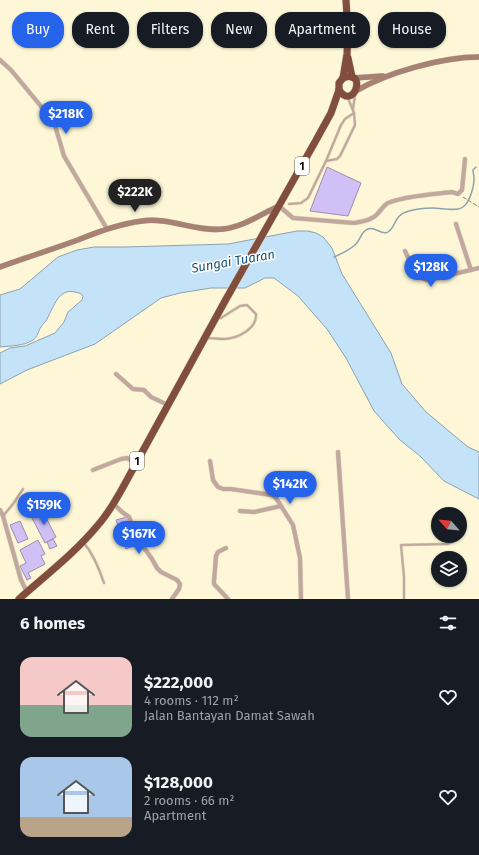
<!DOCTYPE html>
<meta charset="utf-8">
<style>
:root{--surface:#171b24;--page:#242831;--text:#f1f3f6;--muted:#9ea1a6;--accent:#2563eb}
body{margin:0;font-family:"Fira Sans",sans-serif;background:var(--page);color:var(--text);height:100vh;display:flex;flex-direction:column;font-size:15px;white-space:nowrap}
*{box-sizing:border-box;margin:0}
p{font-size:13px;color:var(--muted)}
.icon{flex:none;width:22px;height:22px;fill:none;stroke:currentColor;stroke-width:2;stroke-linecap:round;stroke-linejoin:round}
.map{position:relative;height:599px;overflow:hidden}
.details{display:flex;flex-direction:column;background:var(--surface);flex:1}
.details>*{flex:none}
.guide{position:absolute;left:12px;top:12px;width:455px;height:36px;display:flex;gap:8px}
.needle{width:26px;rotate:297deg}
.fabs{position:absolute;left:431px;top:507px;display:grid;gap:8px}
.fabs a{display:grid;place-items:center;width:36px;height:36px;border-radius:50%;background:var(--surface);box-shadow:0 1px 3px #0004;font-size:20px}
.price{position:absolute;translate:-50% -34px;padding:0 9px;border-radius:14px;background:var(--accent);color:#fff;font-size:13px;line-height:26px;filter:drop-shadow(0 1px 2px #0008)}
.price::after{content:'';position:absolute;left:50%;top:24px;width:12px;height:9px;margin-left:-6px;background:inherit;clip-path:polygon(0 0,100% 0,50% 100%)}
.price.on{background:#222;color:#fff}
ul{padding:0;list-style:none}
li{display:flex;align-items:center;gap:12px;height:100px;padding:0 20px}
li span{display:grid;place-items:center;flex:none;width:112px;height:80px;border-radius:12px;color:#555}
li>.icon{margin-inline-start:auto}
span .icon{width:48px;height:48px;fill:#fffc;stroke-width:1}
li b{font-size:17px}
h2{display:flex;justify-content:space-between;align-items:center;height:48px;padding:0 20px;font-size:17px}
.pill{padding:0 14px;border-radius:16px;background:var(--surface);box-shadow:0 1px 3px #0004;font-size:14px;line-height:36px}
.pill.on{background:var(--accent);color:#fff}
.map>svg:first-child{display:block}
</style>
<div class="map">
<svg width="479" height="599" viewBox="0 0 479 599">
<rect width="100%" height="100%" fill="#fdf7d8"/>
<!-- water -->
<path fill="#c4e3f9" stroke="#8da2af" d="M297,231H308L316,233L323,237L332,248L342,274L391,353L402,384L426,412L468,447L479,452V499L444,481L420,456L400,440L374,411L346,358L327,329L298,296L274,278H265L245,288H211L180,293L161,298L95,344L27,370L0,384V353L10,348L25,346L55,333L64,322L68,312L82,300L83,296C81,293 79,293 75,292C59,288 54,306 48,317C47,321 43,323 41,327C38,331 38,337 33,340C24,346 10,346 0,347V295L20,289L58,257L77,250L94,247H124L228,244Z"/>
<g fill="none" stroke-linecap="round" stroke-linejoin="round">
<!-- stream -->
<path stroke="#8da2af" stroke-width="1.5" d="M334,257C341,254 349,250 355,245C361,240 360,232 368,229C375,226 382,236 388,232C397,226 393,215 409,211C416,209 425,208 433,208C442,208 456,212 463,207C470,202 474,186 474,179C474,175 473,173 473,170L476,167"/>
</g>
<!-- building -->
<g fill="#d0c0f5" stroke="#9990ac">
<polygon points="327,167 361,183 348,216 310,211"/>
<polygon points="42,510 56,537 45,543 31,516"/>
<polygon points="127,517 133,534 131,535 135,545 126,549 116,520"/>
<polygon points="20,521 28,539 18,543 10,525"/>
<polygon points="53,539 57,546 50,549 47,542"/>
<polygon points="38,540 45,554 41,556 45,564 28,573 31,578 27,580 20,566 26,563 20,550"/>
</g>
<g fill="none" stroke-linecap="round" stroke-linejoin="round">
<defs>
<g id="lane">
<polyline points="353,109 355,95"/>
<polyline points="326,161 337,159 340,156 355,125 354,113 348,98"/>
<polyline points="289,204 301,203 308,198 326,161 341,125 345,119 354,113"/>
<path d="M206,338C212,338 219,339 225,339C238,338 257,329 256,314L247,305L240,306L221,318H217"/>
<polyline points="3,516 13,504 23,489"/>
<path d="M84,543C94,555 99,568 104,583"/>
<polyline points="404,599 404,577 401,545 447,544 452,542 456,537"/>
</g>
<g id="street">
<polyline points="0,60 11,70 54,122 64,156 107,229"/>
<path d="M279,206L293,218L354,223C360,222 367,221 372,218C379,215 381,207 388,203C402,196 435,194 452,192L458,194L462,190L465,159"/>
<polyline points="456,224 471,270"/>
<path d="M405,251C410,261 416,280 429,280L479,268"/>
<polyline points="116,374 133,389 144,390 151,397 168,405"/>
<polyline points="338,452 348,599"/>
<polyline points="210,461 213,480 218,487 223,489 231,489 272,495 276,498 293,525 300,558 301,599"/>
<polyline points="93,470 121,459 127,458 136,463"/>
<polyline points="114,504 122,512 129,517 138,539 152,559 157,568 161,572 177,580 180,584 179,589 172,599"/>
<polyline points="0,510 3,516 21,580 27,592"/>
<polyline points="240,511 254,512 281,506"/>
<polyline points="226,548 218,552 216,556 214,581 214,584 228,599"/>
</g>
<g id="secondary">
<polyline points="354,78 383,76"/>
<path d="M356,91C388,72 443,57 479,57"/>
<path d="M0,267C25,258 50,250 75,241C96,233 118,224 142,221C169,217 196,232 223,229C243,227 261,214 279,206"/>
</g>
<g id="highway">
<polyline points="348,58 352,77"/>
<path d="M339,90C354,112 368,68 343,78"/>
<path d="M19,599C46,575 75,553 98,525C108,514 115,501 122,489L225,301L315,142L331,113L339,90V83L343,78L347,54L348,33L346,0"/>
</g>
</defs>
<!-- lane casing -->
<use href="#lane" stroke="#d7d1b6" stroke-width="3"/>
<!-- street casing -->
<use href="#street" stroke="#d7d1b6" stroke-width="5"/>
<!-- secondary casing -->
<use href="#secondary" stroke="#d7d1b6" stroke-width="6"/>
<!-- highway casing -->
<use href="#highway" stroke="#d7d1b6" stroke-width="8"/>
<!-- path -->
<polyline stroke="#88846f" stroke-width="1" stroke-dasharray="4 2" stroke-linecap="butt" points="463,197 479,207"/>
<!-- lane -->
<use href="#lane" stroke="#c2a79f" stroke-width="2"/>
<!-- street -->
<use href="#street" stroke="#c2a79f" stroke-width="4"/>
<!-- secondary -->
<use href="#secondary" stroke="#a78174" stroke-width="5.5"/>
<!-- highway -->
<use href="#highway" stroke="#814d3d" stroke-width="7"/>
</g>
<g text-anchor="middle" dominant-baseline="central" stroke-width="3" stroke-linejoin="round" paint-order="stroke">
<!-- shield labels -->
<g fill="#fff" stroke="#56554f" stroke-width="1">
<rect x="295" y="157" width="14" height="18" rx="3"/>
<rect x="130" y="452" width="14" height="18" rx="3"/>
</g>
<g font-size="11" font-weight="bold" fill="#0e0c03">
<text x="302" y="166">1</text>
<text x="137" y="461">1</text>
</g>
<!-- water labels -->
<g font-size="13" font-style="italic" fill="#155275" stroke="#fff">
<text transform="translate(233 261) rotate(-10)">Sungai Tuaran</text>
</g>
</g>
</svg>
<div class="fabs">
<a><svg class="needle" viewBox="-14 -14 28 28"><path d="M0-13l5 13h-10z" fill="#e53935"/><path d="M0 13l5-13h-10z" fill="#9ea1a6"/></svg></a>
<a><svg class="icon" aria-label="layers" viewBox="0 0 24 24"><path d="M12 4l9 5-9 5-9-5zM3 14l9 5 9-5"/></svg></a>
</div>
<b class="price" style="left:66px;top:135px">$218K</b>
<b class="price on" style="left:135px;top:213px">$222K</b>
<b class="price" style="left:431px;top:288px">$128K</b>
<b class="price" style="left:290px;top:505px">$142K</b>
<b class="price" style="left:44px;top:526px">$159K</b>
<b class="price" style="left:139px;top:555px">$167K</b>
<div class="guide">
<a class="pill on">Buy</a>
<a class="pill">Rent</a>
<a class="pill">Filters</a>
<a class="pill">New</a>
<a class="pill">Apartment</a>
<a class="pill">House</a>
</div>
</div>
<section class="details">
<h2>6 homes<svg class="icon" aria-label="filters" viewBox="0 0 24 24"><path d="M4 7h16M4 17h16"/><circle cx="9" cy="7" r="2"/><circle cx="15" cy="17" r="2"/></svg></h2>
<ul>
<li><span style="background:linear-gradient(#f6c9c9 60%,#7fa58c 0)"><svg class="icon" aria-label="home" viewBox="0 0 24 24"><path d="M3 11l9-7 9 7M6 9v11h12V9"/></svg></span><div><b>$222,000</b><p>4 rooms · 112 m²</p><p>Jalan Bantayan Damat Sawah</p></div><svg class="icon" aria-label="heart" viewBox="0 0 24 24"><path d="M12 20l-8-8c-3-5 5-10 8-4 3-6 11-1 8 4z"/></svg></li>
<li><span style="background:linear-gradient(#a9c7e8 75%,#b9a48a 0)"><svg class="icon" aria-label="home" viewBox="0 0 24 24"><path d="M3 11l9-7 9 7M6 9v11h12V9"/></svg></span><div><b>$128,000</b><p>2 rooms · 66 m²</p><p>Apartment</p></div><svg class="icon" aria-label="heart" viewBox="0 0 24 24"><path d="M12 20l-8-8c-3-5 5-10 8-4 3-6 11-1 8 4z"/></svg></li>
</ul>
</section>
